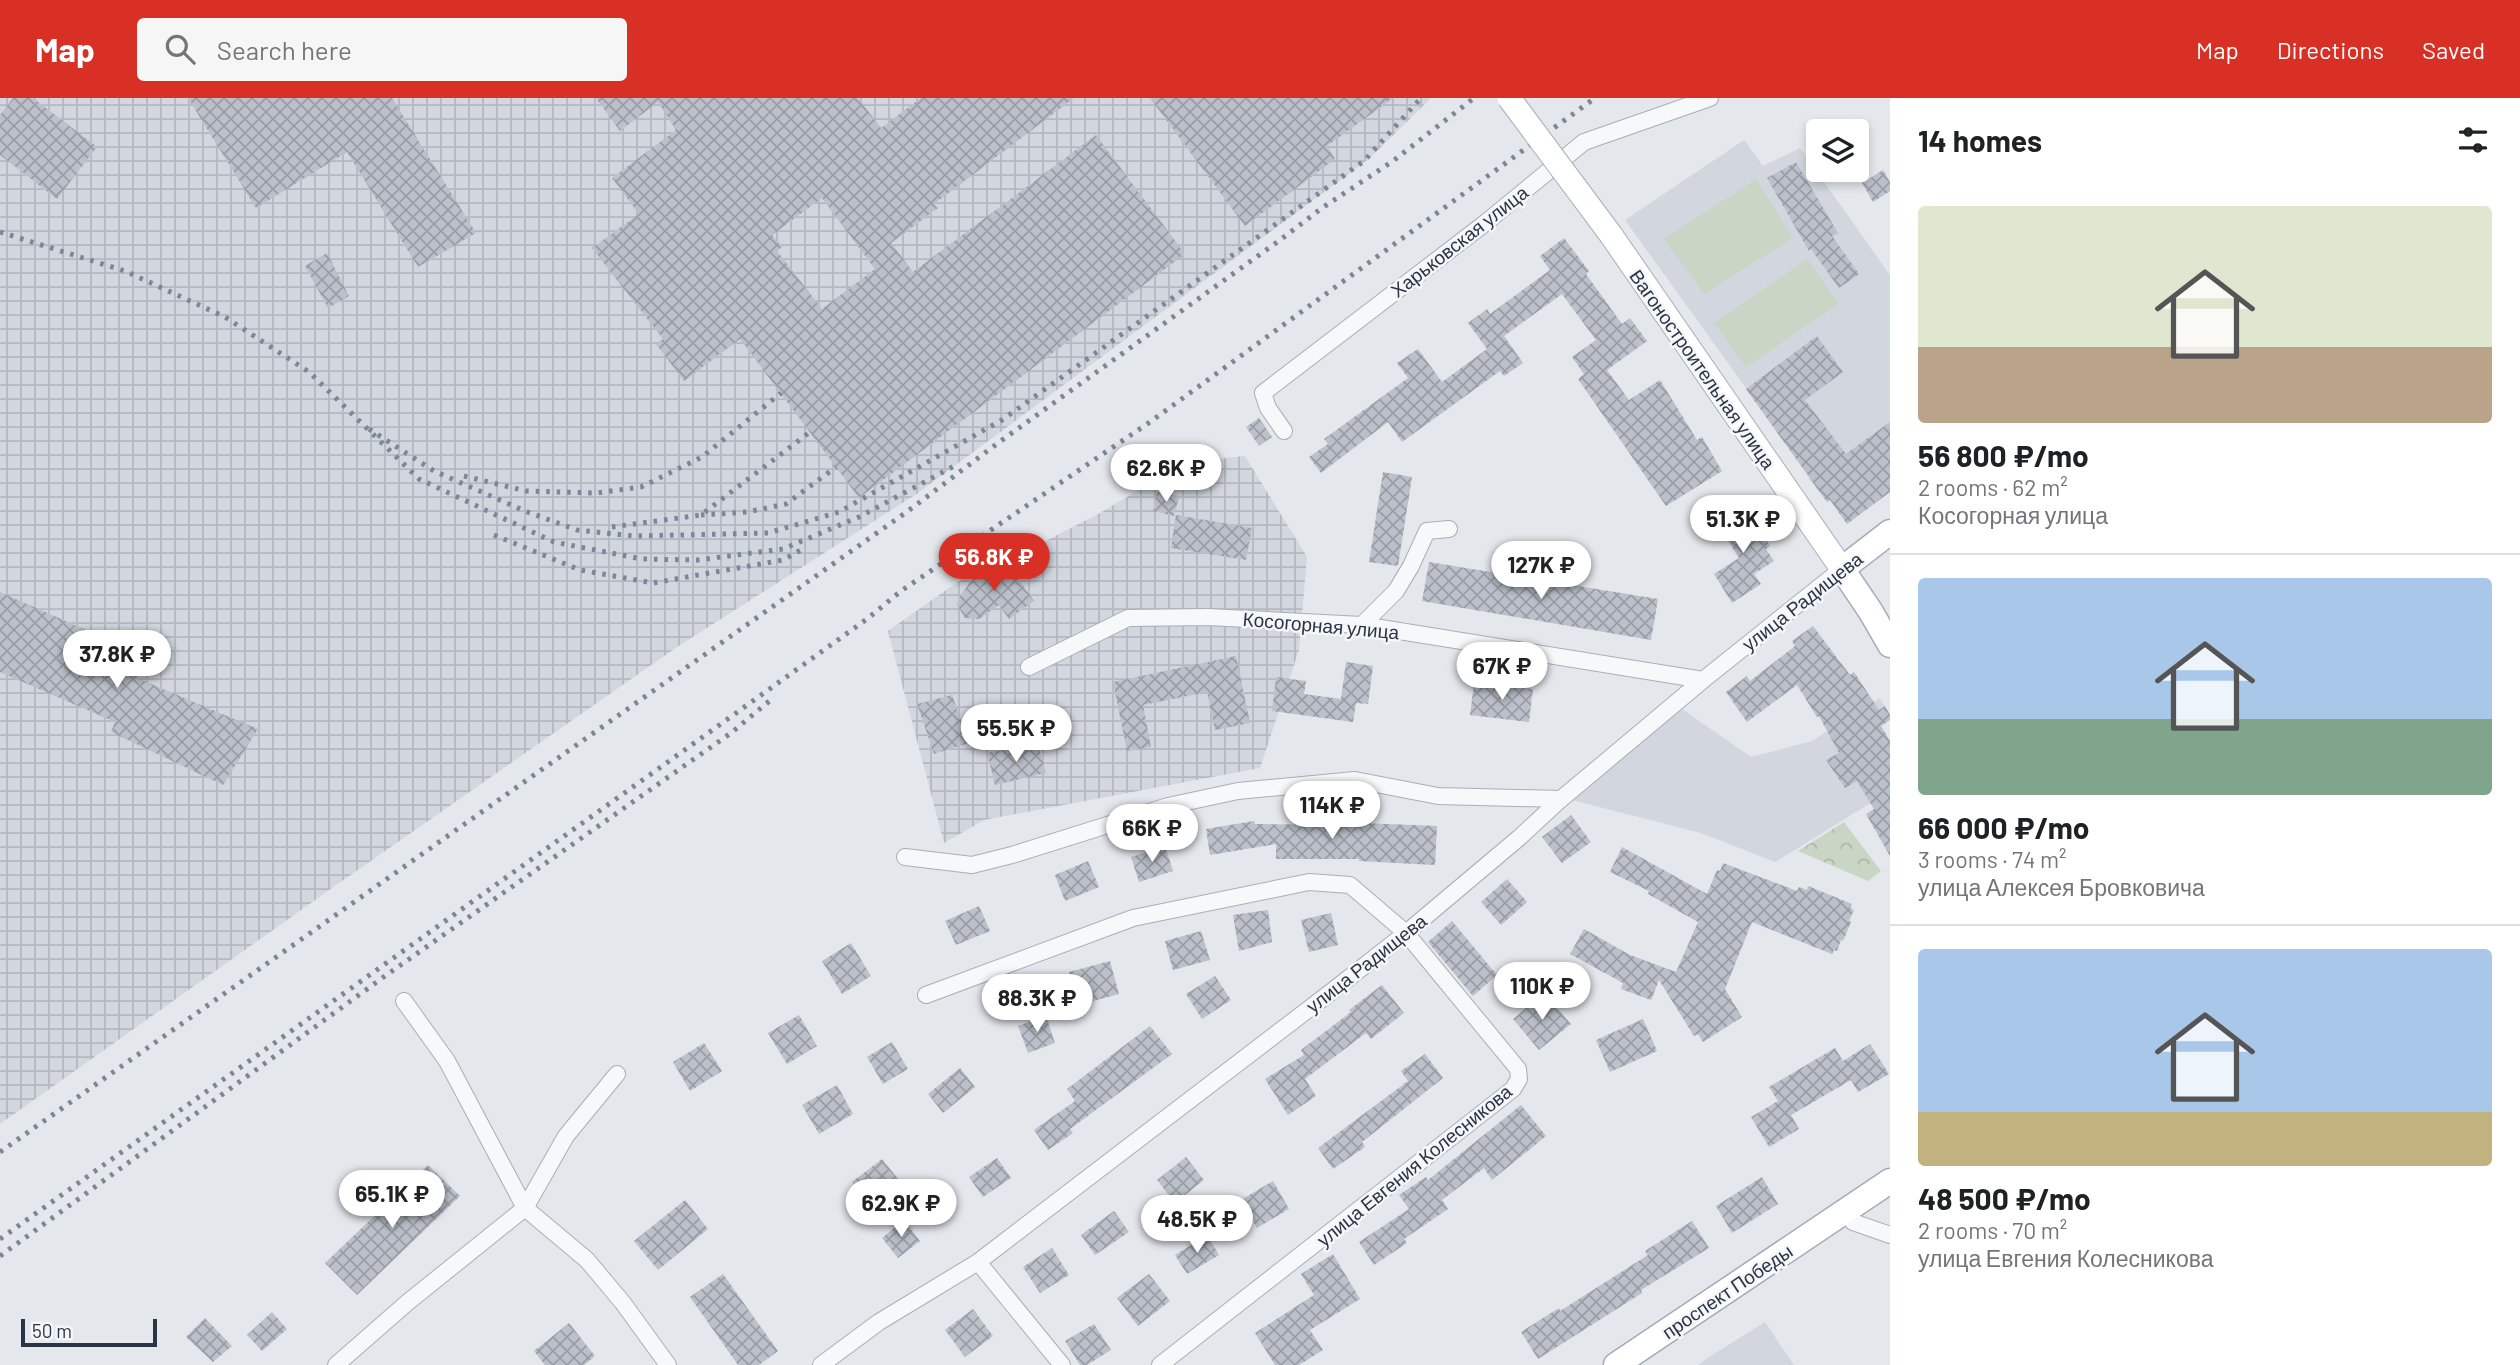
<!DOCTYPE html>
<meta charset="utf-8">
<style>
:root{--surface:#fff;--page:#f6f6f6;--text:#202124;--muted:#757577;--line:#e0e0e0;--accent:#d93025}
body{margin:0;font-family:Barlow,sans-serif;background:var(--page);color:var(--text);height:100vh;display:flex;flex-direction:column;font-size:26px;white-space:nowrap}
*{box-sizing:border-box;margin:0}
p{font-size:23px;color:var(--muted)}
.icon{flex:none;width:38px;height:38px;fill:none;stroke:currentColor;stroke-width:2;stroke-linecap:round;stroke-linejoin:round}
.map{position:relative;flex:1;overflow:hidden}
.side{display:flex;flex-direction:column;background:var(--surface);width:630px}
.side>*{flex:none}
.controls{position:absolute;left:1806px;top:21px;display:grid;gap:14px}
.controls a{display:grid;place-items:center;width:63px;height:63px;border-radius:7px;background:var(--surface);box-shadow:0 4px 10px #0003;font-size:35px}
.scale{position:absolute;left:21px;bottom:18px;width:136px;box-sizing:border-box;padding-left:7px;border:4px solid #2b3445;border-top:0;font-size:19px;line-height:24px;white-space:nowrap;color:#2b3445;-webkit-text-stroke:5px #f4f6f9;paint-order:stroke}
.price{position:absolute;translate:-50% -60px;padding:0 16px;border-radius:24px;background:#fff;color:#222;font-size:23px;line-height:46px;filter:drop-shadow(0 2px 4px #0008)}
.price::after{content:'';position:absolute;left:50%;top:42px;width:21px;height:16px;margin-left:-10px;background:inherit;clip-path:polygon(0 0,100% 0,50% 100%)}
.price.active{background:var(--accent);color:#fff}
ul{padding:0;list-style:none}
li{display:grid;align-content:center;gap:14px;height:371px;padding:0 28px}
li+li{border-top:2px solid var(--line)}
li span{display:grid;place-items:center;height:217px;border-radius:7px;color:#555}
li>.icon{margin-inline-start:auto}
span .icon{width:126px;height:126px;fill:#fffc;stroke-width:1}
li b{font-size:30px}
h2{display:flex;justify-content:space-between;align-items:center;height:84px;padding:0 28px;font-size:30px}
header{display:flex;align-items:center;gap:42px;box-sizing:border-box;height:98px;padding:0 35px;background:var(--accent);color:#fff}
header strong{font-size:33px}
nav{display:flex;gap:38px;margin-inline-start:auto;font-size:24px}
.search{width:490px;height:63px;background:var(--page);display:flex;align-items:center;gap:18px;box-sizing:border-box;padding:0 24px;border-radius:7px;color:var(--muted);font-size:26px}
main{display:flex;flex:1;min-height:0}
.map>svg:first-child{display:block}
</style>
<header>
<strong>Map</strong>
<div class="search"><svg class="icon" aria-label="search" viewBox="0 0 24 24"><circle cx="10" cy="10" r="6"/><path d="M15 15l6 6"/></svg>Search here</div>
<nav><a>Map</a><a>Directions</a><a>Saved</a></nav>
</header>
<main>
<div class="map">
<svg width="1890" height="1267" viewBox="0 0 1890 1267">
<defs>
<pattern id="industrial-grid" width="8" height="8" patternUnits="userSpaceOnUse" patternTransform="scale(1.75)"><rect width="8" height="8" fill="#d2d6de"/><path d="M0 4h8M4 0v8" fill="none" stroke="#b4b8c0"/></pattern>
<pattern id="park-crowns" width="20" height="18" patternUnits="userSpaceOnUse" patternTransform="scale(1.75)"><rect width="20" height="18" fill="#c9d6c5"/><path d="M2 6a3 3 0 1 1 6 0M12 15a3 3 0 1 1 6 0" fill="none" stroke="#adb8ab"/></pattern>
<pattern id="building-cross-hatch" width="8" height="8" patternUnits="userSpaceOnUse" patternTransform="scale(1.75)"><rect width="8" height="8" fill="#bbc0ca"/><path d="M0 0l8 8M0 8l8-8" fill="none" stroke="#989da6"/></pattern>
</defs>
<rect width="100%" height="100%" fill="#e4e7ec"/>
<!-- built -->
<g fill="#d2d6de">
<polygon points="1744,42 1763,68 1800,50 1890,177 1890,394 1847,426 1830,402 1827,404 1809,381 1810,379 1625,122"/>
<polygon points="1880,600 1890,617 1881,628 1890,643 1890,693 1775,764 1701,735 1572,702 1569,696 1682,611 1751,659 1812,643"/>
<polygon points="1765,1224 1794,1267 1698,1267 1706,1261"/>
</g>
<!-- industrial -->
<g fill="url(#industrial-grid)">
<polygon points="0,0 1431,0 1370,60 918,395 677,549 332,790 0,1026"/>
<polygon points="1245,358 1307,459 1299,552 1260,670 984,722 944,745 888,533 1003,452 1032,450 1100,415 1186,364"/>
</g>
<!-- park -->
<polygon fill="url(#park-crowns)" points="1844,724 1881,773 1868,783 1798,753"/>
<!-- pitch -->
<g fill="#c9d6c5">
<polygon points="1756,81 1793,140 1704,196 1664,141"/>
<polygon points="1807,161 1839,206 1746,269 1714,225"/>
</g>
<!-- building -->
<g fill="url(#building-cross-hatch)" fill-rule="evenodd">
<polygon points="13,0 33,0 97,49 57,101 0,57 0,17"/>
<polygon points="188,0 392,0 476,135 418,169 347,54 256,110"/>
<path d="M596,0H858L881,30L921,0H1074L934,106L938,110L891,145L913,174L1096,37L1185,156L859,400L740,241L684,283L656,246L663,241L592,150L639,116L612,80L676,32L658,4L620,33ZM822,100L875,171L822,211L777,153L782,149L772,137Z"/>
<polygon points="1150,0 1393,0 1327,48 1335,61 1245,128"/>
<polygon points="1796,64 1838,135 1832,138 1859,176 1839,190 1811,151 1809,153 1767,80"/>
<polygon points="1883,72 1890,84 1890,93 1873,104 1862,85"/>
<polygon points="1564,140 1589,173 1586,176 1622,226 1630,220 1647,243 1607,272 1629,302 1660,282 1697,342 1702,339 1722,373 1666,408 1578,281 1584,276 1572,259 1596,242 1562,196 1504,238 1523,265 1504,278 1500,273 1402,344 1388,324 1321,375 1309,359 1328,346 1324,341 1408,280 1397,265 1418,251 1442,284 1487,251 1468,225 1487,211 1490,216 1550,172 1540,158"/>
<polygon points="327,155 349,198 328,210 305,168"/>
<polygon points="1817,238 1843,274 1805,302 1846,356 1890,324 1890,394 1847,426 1830,402 1827,404 1746,291"/>
<polygon points="1259,320 1272,339 1259,348 1246,329"/>
<polygon points="1383,374 1412,379 1398,468 1369,464"/>
<polygon points="1157,394 1179,398 1174,418 1153,413"/>
<polygon points="1740,409 1747,421 1751,418 1770,448 1766,451 1774,463 1754,476 1761,486 1732,505 1714,476 1739,460 1716,424"/>
<polygon points="1176,417 1252,430 1246,462 1171,450"/>
<polygon points="1004,460 1034,503 1009,521 999,507 979,521 965,520 957,507 959,500 970,484"/>
<polygon points="1429,464 1658,501 1651,542 1422,503"/>
<polygon points="0,494 147,559 137,580 258,631 223,687 111,634 115,624 0,574"/>
<polygon points="1813,528 1850,577 1854,574 1879,612 1885,608 1890,617 1890,622 1881,628 1890,643 1890,758 1866,716 1874,711 1857,683 1845,690 1826,662 1839,655 1819,618 1817,619 1797,587 1747,624 1726,594 1747,578 1750,583 1795,548 1792,543"/>
<polygon points="1236,558 1250,625 1215,632 1207,594 1143,607 1151,649 1127,653 1113,584"/>
<polygon points="1346,564 1373,568 1368,606 1356,605 1353,624 1272,613 1276,579 1306,583 1304,596 1341,601"/>
<polygon points="1474,585 1533,591 1529,624 1470,617"/>
<polygon points="952,597 969,645 934,656 917,606"/>
<polygon points="1038,646 1046,675 995,687 987,655"/>
<polygon points="1571,717 1591,744 1562,765 1542,739"/>
<polygon points="1254,723 1255,726 1361,727 1361,725 1437,728 1435,767 1359,763 1359,761 1276,761 1276,746 1210,757 1206,731"/>
<polygon points="1165,748 1173,773 1139,784 1131,759"/>
<polygon points="1622,749 1707,796 1717,772 1720,773 1723,765 1797,793 1799,789 1807,792 1808,788 1852,806 1850,810 1854,812 1849,823 1851,824 1843,843 1841,842 1837,853 1834,852 1832,856 1752,824 1725,891 1742,919 1703,944 1698,936 1694,938 1659,882 1651,902 1621,891 1623,885 1570,856 1584,831 1630,857 1676,874 1698,824 1648,796 1649,793 1610,774"/>
<polygon points="1088,763 1099,789 1065,803 1055,777"/>
<polygon points="1507,781 1527,804 1501,827 1481,804"/>
<polygon points="979,808 990,833 956,847 945,823"/>
<polygon points="1268,812 1272,844 1239,853 1233,817"/>
<polygon points="1331,815 1338,847 1309,854 1301,822"/>
<polygon points="1452,823 1497,877 1473,898 1428,844"/>
<polygon points="1201,833 1210,862 1173,872 1165,843"/>
<polygon points="851,845 871,878 842,896 822,863"/>
<polygon points="1110,863 1119,896 1078,907 1069,874"/>
<polygon points="1215,878 1231,902 1202,921 1186,896"/>
<polygon points="1382,887 1404,915 1371,941 1366,935 1305,981 1316,998 1288,1017 1265,981 1304,957 1301,952 1351,914 1349,912"/>
<polygon points="1544,895 1571,926 1539,952 1513,921"/>
<polygon points="799,917 817,948 787,966 768,935"/>
<polygon points="1046,918 1055,945 1028,955 1018,928"/>
<polygon points="1643,921 1657,953 1610,974 1596,942"/>
<polygon points="1150,928 1172,956 1070,1031 1073,1035 1048,1052 1034,1032 1075,1003 1067,991"/>
<polygon points="892,944 908,971 883,986 867,959"/>
<polygon points="704,945 722,973 690,993 673,964"/>
<polygon points="1870,946 1889,976 1858,994 1851,982 1791,1017 1799,1031 1769,1049 1751,1019 1778,1003 1769,989 1835,950 1843,963"/>
<polygon points="1425,956 1443,980 1362,1044 1365,1049 1333,1071 1318,1050 1408,983 1401,973"/>
<polygon points="960,970 975,989 943,1015 928,996"/>
<polygon points="837,987 853,1016 819,1036 802,1007"/>
<polygon points="1521,1007 1546,1038 1492,1082 1484,1070 1442,1102 1448,1111 1404,1141 1407,1145 1374,1167 1359,1144 1409,1111 1399,1097 1426,1079 1428,1082"/>
<polygon points="1186,1059 1204,1082 1175,1105 1157,1082"/>
<polygon points="997,1060 1011,1080 983,1099 969,1079"/>
<polygon points="882,1061 899,1082 868,1106 852,1084"/>
<polygon points="428,1067 460,1098 357,1197 325,1165"/>
<polygon points="1762,1079 1778,1106 1732,1135 1716,1108"/>
<polygon points="1273,1083 1289,1111 1257,1130 1241,1102"/>
<polygon points="685,1102 708,1131 658,1172 634,1143"/>
<polygon points="1114,1113 1129,1134 1095,1157 1081,1137"/>
<polygon points="904,1122 920,1143 898,1160 882,1140"/>
<polygon points="1692,1123 1709,1150 1641,1192 1642,1195 1538,1261 1521,1234 1559,1210 1560,1213 1648,1157 1645,1153"/>
<polygon points="1207,1137 1219,1157 1187,1176 1175,1157"/>
<polygon points="1052,1150 1069,1177 1040,1195 1023,1169"/>
<polygon points="1333,1156 1360,1201 1310,1232 1323,1252 1299,1267 1275,1267 1255,1235 1314,1197 1301,1176"/>
<polygon points="723,1176 778,1253 759,1267 738,1267 690,1199"/>
<polygon points="1149,1176 1170,1203 1138,1228 1117,1200"/>
<polygon points="973,1211 993,1238 965,1259 945,1232"/>
<polygon points="272,1214 287,1231 262,1253 247,1237"/>
<polygon points="205,1220 232,1248 213,1264 186,1239"/>
<polygon points="569,1225 595,1258 584,1267 545,1267 534,1253"/>
<polygon points="1094,1226 1111,1252 1087,1267 1080,1267 1065,1243"/>
</g>
<g fill="none" stroke-linecap="round" stroke-linejoin="round">
<defs>
<g id="minor">
<polyline points="1284,333 1268,310 1263,295 1484,126 1584,44 1710,0"/>
<polyline points="1362,527 1396,493 1411,468 1427,433 1449,431"/>
<polyline points="1029,569 1128,520 1208,519 1362,527 1703,582"/>
<polyline points="905,759 972,767 1012,757 1168,708 1238,693 1355,682 1438,698 1561,701"/>
<polyline points="926,897 1133,820 1309,784 1350,787 1406,835 1518,971 1519,981 1513,991 1160,1267"/>
<polyline points="404,903 447,963 525,1110 587,1162 623,1205 668,1267"/>
<polyline points="1853,1124 1890,1137"/>
<polyline points="978,1164 1062,1267"/>
<polyline points="336,1267 408,1204 525,1110 566,1038 617,976"/>
<polyline points="821,1267 879,1224 978,1164 1331,894 1406,835 1520,739 1561,701 1703,582 1842,471"/>
</g>
<polyline id="secondary" points="1611,137 1842,471"/>
<g id="primary">
<polyline points="1890,434 1842,471 1871,514 1890,547"/>
<polyline points="1616,1267 1890,1083"/>
</g>
</defs>
<!-- minor casing -->
<use href="#minor" stroke="#a9aeb7" stroke-width="18"/>
<!-- secondary casing -->
<use href="#secondary" stroke="#a9aeb7" stroke-width="25"/>
<!-- primary casing -->
<use href="#primary" stroke="#a3abb8" stroke-width="27"/>
<!-- minor -->
<use href="#minor" stroke="#f7f8fa" stroke-width="16"/>
<!-- secondary -->
<use href="#secondary" stroke="#fff" stroke-width="23"/>
<!-- primary -->
<use href="#primary" stroke="#fff" stroke-width="24"/>
<!-- rail -->
<g stroke="#7d8696" stroke-width="5" stroke-dasharray="3.5 7" stroke-linecap="butt">
<polyline points="0,134 125,173 225,219 309,274 419,381 554,444 642,461 698,462 783,451 859,419 958,366"/>
<polyline points="369,331 434,373 525,413 577,432 634,438 768,435 839,414 1002,322 1364,63 1421,0"/>
<polyline points="464,378 526,393 596,395 641,389 702,359 781,295"/>
<polyline points="701,417 747,414 786,406 836,369"/>
<polyline points="612,429 701,417 810,334"/>
<polyline points="494,437 580,472 653,485 783,462 801,452"/>
<polyline points="0,1054 908,413 998,345 1280,142 1322,110 1393,63 1474,0"/>
<polyline points="0,1141 679,656 867,521 901,493 1150,324 1595,0"/>
<polyline points="0,1158 385,878 731,635 773,600"/>
</g>
<defs>
<polyline id="secondary-bridge" points="1509,0 1611,137"/>
</defs>
<!-- secondary-bridge casing -->
<use href="#secondary-bridge" stroke="#a9aeb7" stroke-width="25" stroke-linecap="butt"/>
<!-- secondary-bridge -->
<use href="#secondary-bridge" stroke="#fff" stroke-width="23"/>
</g>
<g text-anchor="middle" dominant-baseline="central" stroke-width="5" stroke-linejoin="round" paint-order="stroke">
<!-- street labels -->
<g font-size="19" fill="#2b3445" stroke="#f4f6f9">
<text transform="translate(1459 143) rotate(-38)">Харьковская улица</text>
<text transform="translate(1703 271) rotate(55)">Вагоностроительная улица</text>
<text transform="translate(1802 503) rotate(-38)">улица Радищева</text>
<text transform="translate(1321 527) rotate(5)">Косогорная улица</text>
<text transform="translate(1366 865) rotate(-38)">улица Радищева</text>
<text transform="translate(1414 1067) rotate(-39)">улица Евгения Колесникова</text>
<text transform="translate(1727 1193) rotate(-34)">проспект Победы</text>
</g>
</g>
</svg>
<div class="controls">
<a><svg class="icon" aria-label="layers" viewBox="0 0 24 24"><path d="M12 4l9 5-9 5-9-5zM3 14l9 5 9-5"/></svg></a>
</div>
<div class="scale">50 m</div>
<b class="price" style="left:1166px;top:406px">62.6K ₽</b>
<b class="price" style="left:1743px;top:457px">51.3K ₽</b>
<b class="price active" style="left:994px;top:495px">56.8K ₽</b>
<b class="price" style="left:1541px;top:503px">127K ₽</b>
<b class="price" style="left:117px;top:592px">37.8K ₽</b>
<b class="price" style="left:1502px;top:604px">67K ₽</b>
<b class="price" style="left:1016px;top:666px">55.5K ₽</b>
<b class="price" style="left:1332px;top:743px">114K ₽</b>
<b class="price" style="left:1152px;top:766px">66K ₽</b>
<b class="price" style="left:1542px;top:924px">110K ₽</b>
<b class="price" style="left:1037px;top:936px">88.3K ₽</b>
<b class="price" style="left:392px;top:1132px">65.1K ₽</b>
<b class="price" style="left:901px;top:1141px">62.9K ₽</b>
<b class="price" style="left:1197px;top:1157px">48.5K ₽</b>
</div>
<section class="side">
<h2>14 homes<svg class="icon" aria-label="filters" viewBox="0 0 24 24"><path d="M4 7h16M4 17h16"/><circle cx="9" cy="7" r="2"/><circle cx="15" cy="17" r="2"/></svg></h2>
<ul>
<li><span style="background:linear-gradient(#dfe7d0 65%,#b9a48a 0)"><svg class="icon" aria-label="home" viewBox="0 0 24 24"><path d="M3 11l9-7 9 7M6 9v11h12V9"/></svg></span><div><b>56 800 ₽/mo</b><p>2 rooms · 62 m²</p><p>Косогорная улица</p></div></li>
<li><span style="background:linear-gradient(#a9c7e8 65%,#7fa58c 0)"><svg class="icon" aria-label="home" viewBox="0 0 24 24"><path d="M3 11l9-7 9 7M6 9v11h12V9"/></svg></span><div><b>66 000 ₽/mo</b><p>3 rooms · 74 m²</p><p>улица Алексея Бровковича</p></div></li>
<li><span style="background:linear-gradient(#a9c7e8 75%,#c2b280 0)"><svg class="icon" aria-label="home" viewBox="0 0 24 24"><path d="M3 11l9-7 9 7M6 9v11h12V9"/></svg></span><div><b>48 500 ₽/mo</b><p>2 rooms · 70 m²</p><p>улица Евгения Колесникова</p></div></li>
</ul>
</section>
</main>
